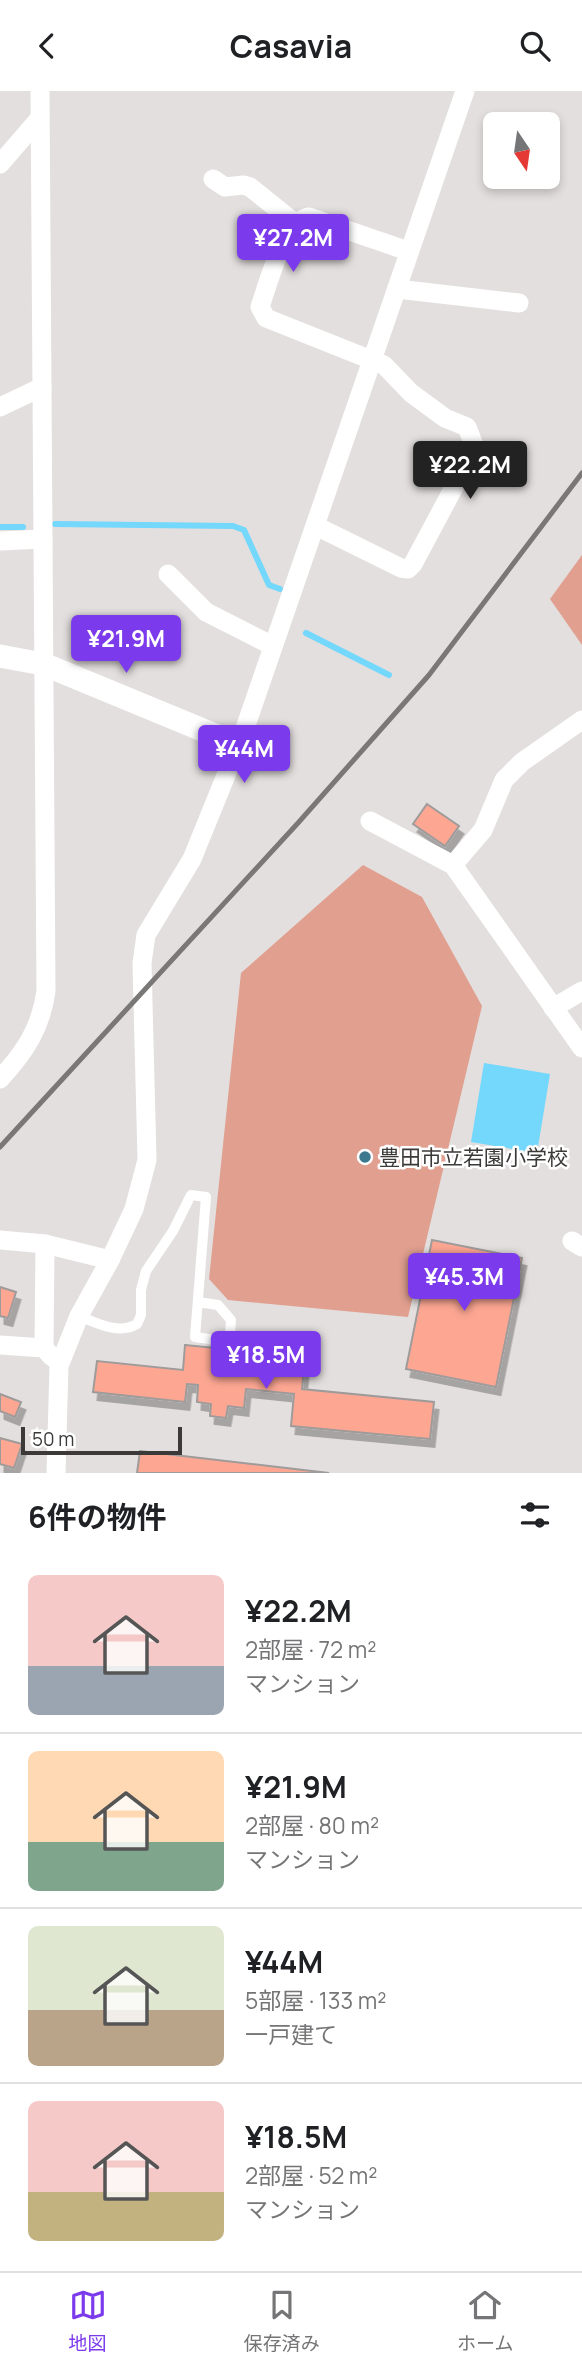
<!DOCTYPE html>
<html lang="ja">
<meta charset="utf-8">
<style>
:root{--surface:#fff;--page:#f2f2f2;--text:#202124;--muted:#757577;--line:#e0e0e0;--accent:#7c3aed}
body{margin:0;font-family:Manrope,"Noto Sans JP",sans-serif;background:var(--page);color:var(--text);height:100vh;display:flex;flex-direction:column;font-size:26px;white-space:nowrap}
*{box-sizing:border-box;margin:0}
p{font-size:23px;color:var(--muted)}
.icon{flex:none;width:38px;height:38px;fill:none;stroke:currentColor;stroke-width:2;stroke-linecap:round;stroke-linejoin:round}
.map{position:relative;height:1382px;overflow:hidden}
.drawer{display:flex;flex-direction:column;background:var(--surface);flex:1}
.drawer>*{flex:none}
.needle{width:46px;rotate:167deg}
.controls{position:absolute;left:483px;top:21px;display:grid;gap:14px}
.controls a{display:grid;place-items:center;width:77px;height:77px;border-radius:10px;background:var(--surface);box-shadow:0 4px 10px #0003;font-size:35px}
.scale{position:absolute;left:21px;bottom:18px;width:161px;box-sizing:border-box;padding-left:7px;border:4px solid #3b3a39;border-top:0;font-size:19px;line-height:24px;white-space:nowrap;color:#3b3a39;-webkit-text-stroke:5px #fff;paint-order:stroke}
.price{position:absolute;translate:-50% -60px;padding:0 16px;border-radius:7px;background:var(--accent);color:#fff;font-size:23px;line-height:46px;filter:drop-shadow(0 2px 4px #0008)}
.price::after{content:'';position:absolute;left:50%;top:42px;width:21px;height:16px;margin-left:-10px;background:inherit;clip-path:polygon(0 0,100% 0,50% 100%)}
.price.on{background:#222;color:#fff}
ul{padding:0;list-style:none}
li{display:flex;align-items:center;gap:21px;height:175px;padding:0 28px}
li+li{border-top:2px solid var(--line)}
li span{display:grid;place-items:center;flex:none;width:196px;height:140px;border-radius:10px;color:#555}
li>.icon{margin-inline-start:auto}
span .icon{width:84px;height:84px;fill:#fffc;stroke-width:1}
li b{font-size:30px}
h2{display:flex;justify-content:space-between;align-items:center;height:84px;padding:0 28px;font-size:30px}
header{display:flex;justify-content:space-between;align-items:center;height:91px;padding:0 28px;background:var(--surface);font-size:32px;font-weight:700}
.tabs{display:flex;justify-content:space-around;align-items:center;height:98px;border-top:2px solid var(--line);background:var(--surface);font-size:19px;color:var(--muted)}
.tabs a{display:grid;justify-items:center;gap:4px}
.tabs .on{color:var(--accent)}
.map>svg:first-child{display:block}
</style>
<header><svg class="icon" aria-label="back" viewBox="0 0 24 24"><path d="M15 5l-7 7 7 7"/></svg>Casavia<svg class="icon" aria-label="search" viewBox="0 0 24 24"><circle cx="10" cy="10" r="6"/><path d="M15 15l6 6"/></svg></header>
<div class="map">
<svg width="582" height="1382" viewBox="0 0 582 1382">
<defs>
<filter id="shadow"><feDropShadow dx="4.5" dy="8" stdDeviation="0" flood-color="#0004"/></filter>
</defs>
<rect width="100%" height="100%" fill="#e3dfde"/>
<!-- green -->
<g fill="#e09f8f">
<polygon points="582,464 582,554 550,508"/>
<polygon points="363,774 422,806 482,915 408,1226 228,1209 209,1188 241,882"/>
</g>
<!-- water -->
<polygon fill="#74d7fc" points="484,972 550,983 537,1062 471,1051"/>
<g fill="none" stroke-linecap="round" stroke-linejoin="round">
<!-- stream -->
<g stroke="#74d7fc" stroke-width="6">
<polyline points="55,433 233,435 244,439 269,494 280,498"/>
<polyline points="0,436 23,436"/>
<polyline points="306,542 389,584"/>
</g>
</g>
<!-- building -->
<g fill="#fda793" stroke="#9f9b9a" stroke-width="2" filter="url(#shadow)">
<polygon points="427,713 459,735 445,755 413,733"/>
<polygon points="432,1149 522,1167 496,1296 406,1278"/>
<polygon points="0,1196 16,1201 8,1227 0,1225"/>
<polygon points="185,1254 305,1266 302,1298 434,1311 430,1348 291,1335 294,1303 246,1298 244,1317 228,1315 226,1327 210,1325 211,1313 197,1311 198,1294 187,1293 185,1311 93,1301 97,1270 183,1279"/>
<polygon points="0,1303 21,1311 15,1326 0,1320"/>
<polygon points="0,1347 22,1353 14,1377 0,1373"/>
<polygon points="140,1360 329,1382 137,1382"/>
</g>
<g fill="none" stroke-linecap="round" stroke-linejoin="round">
<!-- service -->
<path stroke="#fff" stroke-width="10" d="M79,1225C97,1232 119,1244 137,1233L141,1224V1199L146,1180L173,1140L191,1104L206,1106L195,1246L216,1249L230,1244L231,1229L218,1214L198,1211"/>
<!-- minor -->
<g stroke="#fff" stroke-width="19">
<polyline points="0,73 39,28"/>
<polyline points="213,88 225,96 243,94 250,96 296,133"/>
<polyline points="397,198 519,212"/>
<polyline points="0,316 42,296"/>
<path d="M316,435L401,477L408,478L413,473L475,357L467,336L445,327L411,302L384,274L266,227L260,216C268,193 284,130 309,126L408,160"/>
<polyline points="0,450 43,448"/>
<polyline points="168,483 206,521 273,555"/>
<polyline points="370,730 453,774 582,957"/>
<polyline points="453,774 483,739 504,689 522,671 582,629"/>
<polyline points="553,917 582,900"/>
<path d="M0,988C25,961 41,937 46,900L40,0"/>
<polyline points="0,1149 45,1153 110,1169"/>
<polyline points="572,1150 582,1156"/>
<polyline points="0,1254 44,1257 52,1266"/>
<polyline points="44,1257 45,1153"/>
<polyline points="56,1382 59,1275 79,1225 110,1169 134,1118 147,1069 142,872 146,844 192,768 244,640 465,0"/>
</g>
<!-- tertiary -->
<polyline stroke="#fff" stroke-width="23" points="0,565 43,573 239,654"/>
<!-- rail -->
<polyline stroke="#7a7877" stroke-width="5" points="0,1056 298,732 429,584 582,382"/>
</g>
<!-- markers -->
<circle fill="#3c798f" stroke="#fff" stroke-width="2.5" cx="365" cy="1066" r="7"/>
<g text-anchor="middle" dominant-baseline="central" stroke-width="5" stroke-linejoin="round" paint-order="stroke">
<!-- poi labels -->
<g font-size="21" fill="#3b3a39" stroke="#fff" text-anchor="start">
<text x="379" y="1066">豊田市立若園小学校</text>
</g>
</g>
</svg>
<div class="controls">
<a><svg class="needle" viewBox="-14 -14 28 28"><path d="M0-13l5 13h-10z" fill="#e53935"/><path d="M0 13l5-13h-10z" fill="#757577"/></svg></a>
</div>
<div class="scale">50 m</div>
<b class="price" style="left:293px;top:183px">¥27.2M</b>
<b class="price on" style="left:470px;top:410px">¥22.2M</b>
<b class="price" style="left:126px;top:584px">¥21.9M</b>
<b class="price" style="left:244px;top:694px">¥44M</b>
<b class="price" style="left:464px;top:1222px">¥45.3M</b>
<b class="price" style="left:266px;top:1300px">¥18.5M</b>
</div>
<section class="drawer">
<h2>6件の物件<svg class="icon" aria-label="filters" viewBox="0 0 24 24"><path d="M4 7h16M4 17h16"/><circle cx="9" cy="7" r="2"/><circle cx="15" cy="17" r="2"/></svg></h2>
<ul>
<li><span style="background:linear-gradient(#f6c9c9 65%,#9aa5b1 0)"><svg class="icon" aria-label="home" viewBox="0 0 24 24"><path d="M3 11l9-7 9 7M6 9v11h12V9"/></svg></span><div><b>¥22.2M</b><p>2部屋 · 72 m²</p><p>マンション</p></div></li>
<li><span style="background:linear-gradient(#ffd9b3 65%,#7fa58c 0)"><svg class="icon" aria-label="home" viewBox="0 0 24 24"><path d="M3 11l9-7 9 7M6 9v11h12V9"/></svg></span><div><b>¥21.9M</b><p>2部屋 · 80 m²</p><p>マンション</p></div></li>
<li><span style="background:linear-gradient(#dfe7d0 60%,#b9a48a 0)"><svg class="icon" aria-label="home" viewBox="0 0 24 24"><path d="M3 11l9-7 9 7M6 9v11h12V9"/></svg></span><div><b>¥44M</b><p>5部屋 · 133 m²</p><p>一戸建て</p></div></li>
<li><span style="background:linear-gradient(#f6c9c9 65%,#c2b280 0)"><svg class="icon" aria-label="home" viewBox="0 0 24 24"><path d="M3 11l9-7 9 7M6 9v11h12V9"/></svg></span><div><b>¥18.5M</b><p>2部屋 · 52 m²</p><p>マンション</p></div></li>
</ul>
</section>
<nav class="tabs">
<a class="on"><svg class="icon" aria-label="map" viewBox="0 0 24 24"><path d="M3 6l6-2 6 2 6-2v14l-6 2-6-2-6 2zM9 4v14M15 6v14"/></svg>地図</a>
<a><svg class="icon" aria-label="saved" viewBox="0 0 24 24"><path d="M7 4h10v16l-5-4-5 4z"/></svg>保存済み</a>
<a><svg class="icon" aria-label="home" viewBox="0 0 24 24"><path d="M3 11l9-7 9 7M6 9v11h12V9"/></svg>ホーム</a>
</nav>
